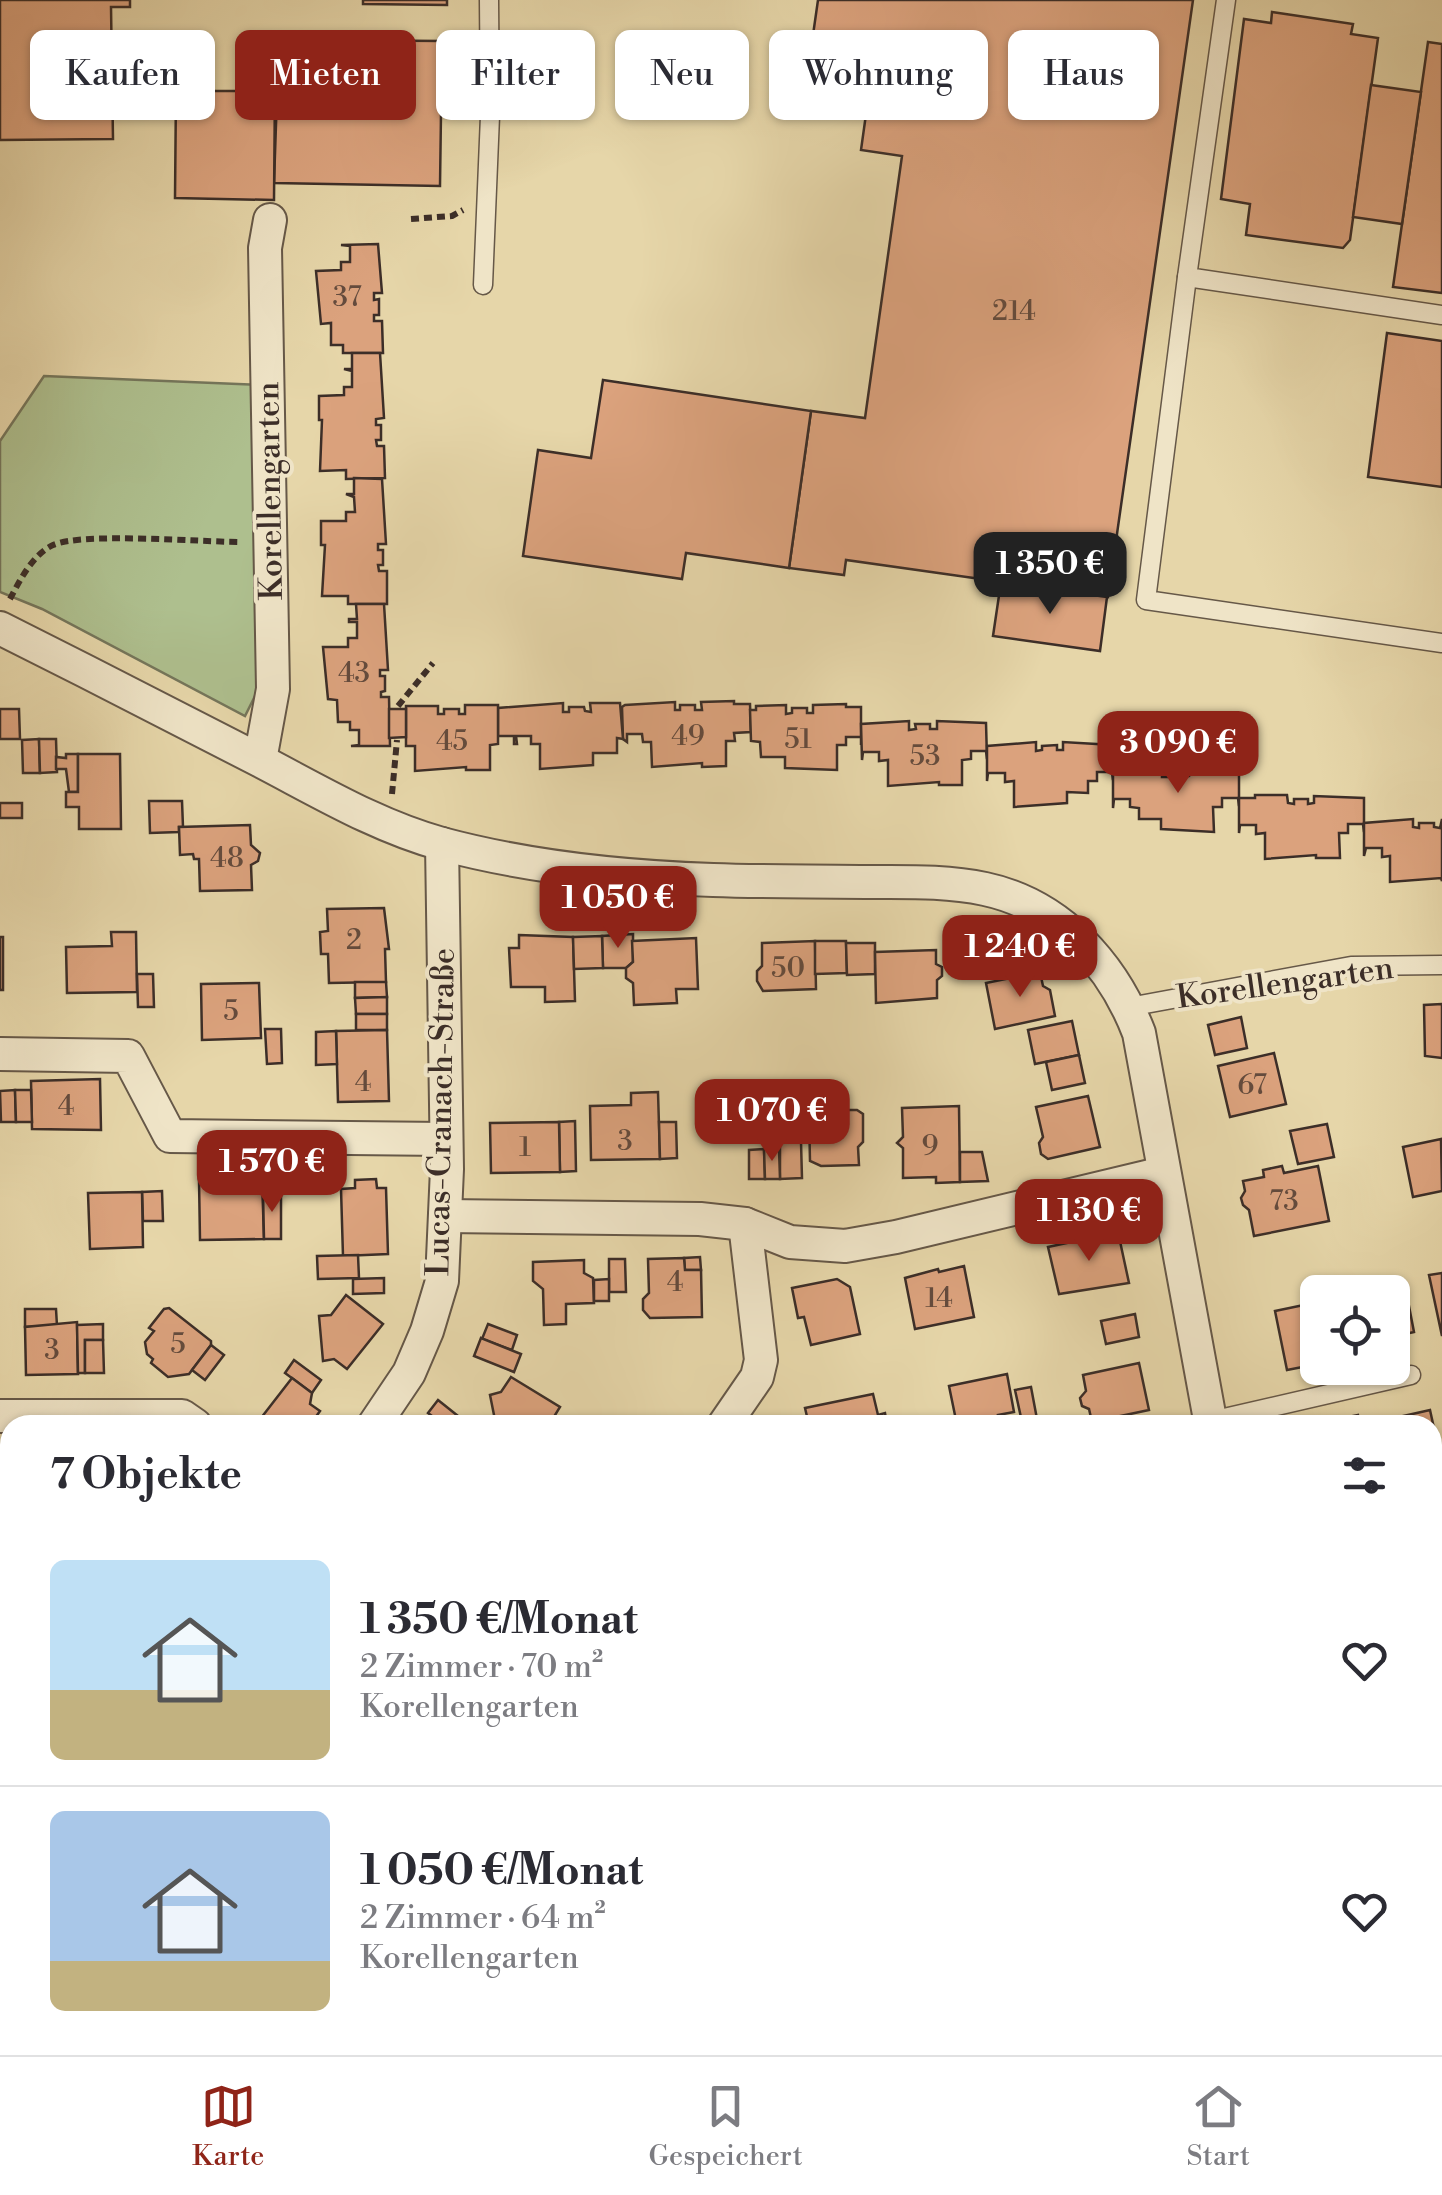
<!DOCTYPE html>
<html lang="de">
<meta charset="utf-8">
<style>
:root{--surface:#fff;--page:#f2f2f3;--text:#2b2b33;--muted:#7c7c81;--line:#e1e1e2;--accent:#8f2418}
body{margin:0;font-family:"Libre Bodoni",serif;background:var(--page);color:var(--text);height:100vh;display:flex;flex-direction:column;font-size:38px;white-space:nowrap}
*{box-sizing:border-box;margin:0}
p{font-size:32px;color:var(--muted)}
.icon{flex:none;width:55px;height:55px;fill:none;stroke:currentColor;stroke-width:2;stroke-linecap:round;stroke-linejoin:round}
.map{position:relative;flex:1;overflow:hidden}
.side{position:absolute;left:0px;top:1415px;width:1442px;height:640px;display:flex;flex-direction:column;background:var(--surface);border-radius:30px 30px 0 0;box-shadow:0 2px 8px #0004}
.side>*{flex:none}
.guide{position:absolute;left:30px;top:30px;width:1382px;height:90px;display:flex;gap:20px}
.tools{position:absolute;left:1300px;top:1275px;display:grid;gap:20px}
.tools a{display:grid;place-items:center;width:110px;height:110px;border-radius:15px;background:var(--surface);box-shadow:0 2px 8px #0004;font-size:50px}
.price{position:absolute;translate:-50% -85px;padding:0 22px;border-radius:20px;background:var(--accent);color:#fff;font-size:32px;line-height:65px;filter:drop-shadow(0 2px 5px #0008)}
.price::after{content:'';position:absolute;left:50%;top:60px;width:30px;height:22px;margin-left:-15px;background:inherit;clip-path:polygon(0 0,100% 0,50% 100%)}
.price.on{background:#222;color:#fff}
ul{padding:0;list-style:none}
li{display:flex;align-items:center;gap:30px;height:250px;padding:0 50px}
li+li{border-top:2px solid var(--line)}
li span{display:grid;place-items:center;flex:none;width:280px;height:200px;border-radius:15px;color:#555}
li>.icon{margin-inline-start:auto}
span .icon{width:120px;height:120px;fill:#fffc;stroke-width:1}
li b{font-size:42px}
h2{display:flex;justify-content:space-between;align-items:center;height:120px;padding:0 50px;font-size:42px}
.pill{padding:0 35px;border-radius:15px;background:var(--surface);box-shadow:0 2px 8px #0004;font-size:35px;line-height:90px}
.pill.on{background:var(--accent);color:#fff}
.menu{display:flex;justify-content:space-around;align-items:center;height:140px;border-top:2px solid var(--line);background:var(--surface);font-size:28px;color:var(--muted)}
.menu a{display:grid;justify-items:center;gap:5px}
.menu .on{color:var(--accent)}
.map>svg:first-child{display:block}
</style>
<div class="map">
<svg width="1442" height="2055" viewBox="0 0 1442 2055">
<rect width="100%" height="100%" fill="#e6d6a9"/>
<filter id="stains"><feTurbulence type="fractalNoise" baseFrequency=".002" numOctaves="4"/><feColorMatrix values="0 0 0 0 .2 0 0 0 0 .09 0 0 0 0 .02 0 0 0 .5 -.17"/></filter>
<radialGradient id="worn" r=".72"><stop offset=".6" stop-color="#630" stop-opacity="0"/><stop offset="1" stop-color="#630" stop-opacity=".3"/></radialGradient>
<!-- green -->
<g fill="#aebf8e" stroke="#75765b" stroke-width="2.5">
<polygon points="44,376 260,385 263,680 245,716 42,609 0,592 0,441"/>
<polygon points="1442,1891 1442,1975 1433,1966 1432,1893"/>
<polygon points="1433,2015 1442,2025 1442,2055 1240,2055 1255,2045 1432,2045"/>
</g>
<!-- building -->
<g fill="#dba27d" stroke="#3c2e28" stroke-width="2.5">
<polygon points="0,0 130,0 130,7 111,7 113,139 0,140"/>
<polygon points="363,0 447,0 447,5 363,4"/>
<polygon points="818,0 1193,0 1108,597 846,560 844,575 789,568 811,411 865,418 902,156 861,150 868,100 805,91"/>
<polygon points="1272,12 1353,24 1351,34 1378,38 1350,240 1343,248 1246,235 1250,204 1221,199 1244,19 1271,23"/>
<polygon points="310,40 442,41 440,186 274,183 278,66 303,66 303,59 310,59"/>
<polygon points="1428,42 1442,44 1442,293 1393,287"/>
<polygon points="237,84 275,85 274,200 175,198 176,91 237,91"/>
<polygon points="1371,85 1421,92 1402,224 1353,217"/>
<polygon points="378,244 382,293 374,293 374,300 379,299 379,315 374,315 374,321 382,321 383,353 343,353 343,345 331,345 331,323 321,324 316,271 341,270 341,262 350,262 350,246 341,245"/>
<polygon points="1387,333 1442,341 1442,487 1368,477"/>
<polygon points="352,353 380,353 384,418 376,419 376,425 381,425 381,440 376,440 377,446 384,446 385,478 346,479 346,470 320,471 322,420 319,420 319,396 344,395 344,387 352,387 352,371 344,369 352,369"/>
<polygon points="603,380 811,411 789,568 686,553 682,579 523,556 538,450 591,458"/>
<polygon points="354,478 382,479 386,544 378,544 378,550 383,550 383,565 378,565 379,571 387,571 387,604 348,604 348,596 322,596 325,545 321,545 321,521 346,521 346,512 355,512 354,497 346,494 354,494"/>
<polygon points="1001,582 1107,597 1100,651 993,636"/>
<polygon points="356,604 384,604 388,670 380,670 380,676 385,676 385,691 381,692 381,697 389,697 390,746 351,746 359,745 359,730 350,730 350,722 338,722 337,700 328,699 323,647 348,647 348,638 357,638 357,622 349,622 349,619 357,619"/>
<polygon points="734,701 734,704 750,704 751,732 734,733 735,741 726,741 726,766 702,767 702,763 652,767 651,742 643,742 642,734 627,734 627,742 623,739 622,707 625,705 675,702 675,710 680,710 680,705 695,705 695,710 702,710 701,702"/>
<polygon points="563,703 563,712 569,712 569,707 584,707 585,711 591,712 590,703 620,703 623,739 617,738 617,753 593,753 593,765 540,769 540,744 531,744 531,736 516,736 517,744 514,744 514,736 498,736 498,708"/>
<polygon points="846,704 846,707 861,707 861,745 861,737 846,737 846,745 837,745 837,770 785,768 785,757 761,757 760,742 751,741 750,710 756,710 756,706 786,705 786,714 792,713 792,708 807,708 807,713 813,713 813,705"/>
<polygon points="465,705 498,705 498,744 490,745 490,770 466,770 466,767 415,771 415,746 406,746 406,706 438,706 438,714 444,714 444,709 459,709 459,714 465,714"/>
<polygon points="0,709 19,709 20,739 0,739"/>
<polygon points="389,709 406,709 406,737 389,738"/>
<polygon points="909,721 909,730 916,729 915,724 930,724 930,729 937,729 937,721 986,723 987,759 986,751 971,751 971,759 962,760 962,785 939,785 939,782 888,786 888,760 879,761 879,752 863,752 862,760 861,724"/>
<polygon points="39,739 40,773 23,773 22,740"/>
<polygon points="39,739 56,739 57,772 40,773"/>
<polygon points="1036,742 1036,751 1042,750 1042,746 1057,745 1057,750 1063,750 1063,742 1113,745 1113,780 1112,772 1097,772 1097,781 1088,781 1088,793 1067,792 1067,803 1014,807 1014,781 1005,782 1005,773 988,773 987,781 987,746"/>
<polygon points="66,754 78,754 78,792 69,792 66,769 56,769 56,757 66,758"/>
<polygon points="78,754 120,754 121,829 79,829 79,807 66,807 66,792 78,792"/>
<polygon points="1221,768 1221,771 1239,771 1239,806 1238,798 1222,798 1222,807 1213,807 1214,832 1161,829 1161,819 1139,819 1139,808 1130,807 1130,799 1114,799 1113,808 1113,772 1162,769 1162,777 1167,777 1168,772 1183,772 1183,777 1189,776 1189,769"/>
<polygon points="1255,795 1287,795 1288,803 1294,804 1294,799 1308,799 1308,804 1314,803 1314,796 1364,798 1364,832 1363,824 1348,824 1348,833 1339,833 1340,858 1316,858 1316,855 1265,859 1265,833 1256,834 1256,825 1240,825 1239,833 1239,798 1255,798"/>
<polygon points="149,801 182,801 183,827 179,827 179,832 150,833"/>
<rect x="0" y="803" width="22" height="15"/>
<polygon points="1413,819 1413,827 1419,828 1419,823 1434,823 1434,827 1440,828 1442,819 1442,881 1441,878 1390,882 1390,856 1382,857 1382,848 1366,848 1364,856 1364,823"/>
<polygon points="250,825 251,845 260,853 258,861 251,865 252,890 200,891 199,859 194,859 193,854 180,855 179,827"/>
<polygon points="384,908 389,949 385,949 386,982 329,983 328,954 321,954 320,932 328,931 327,909"/>
<polygon points="111,932 136,932 137,992 67,993 66,947 112,946"/>
<polygon points="633,934 633,962 626,968 603,968 602,936"/>
<polygon points="519,935 573,937 575,1001 545,1002 545,987 511,987 509,948 519,948"/>
<polygon points="602,936 603,968 574,969 573,937"/>
<rect x="0" y="937" width="3" height="53"/>
<polygon points="696,938 698,989 676,989 677,1003 634,1005 633,983 626,978 626,968 633,962 632,941"/>
<polygon points="815,941 816,989 763,991 757,981 757,971 762,966 762,943"/>
<polygon points="815,941 846,941 847,973 815,974"/>
<polygon points="846,943 875,943 875,974 847,975"/>
<polygon points="936,950 936,964 942,967 942,976 937,980 937,998 876,1003 875,952"/>
<polygon points="1040,972 1043,986 1050,990 1055,1016 995,1029 986,983"/>
<polygon points="137,974 153,974 154,1007 138,1007"/>
<polygon points="355,982 386,982 387,997 355,998"/>
<polygon points="259,983 261,1038 202,1040 201,984"/>
<polygon points="387,997 387,1014 356,1014 355,998"/>
<polygon points="1442,1004 1442,1058 1425,1056 1424,1005"/>
<rect x="356" y="1014" width="31" height="16"/>
<polygon points="1241,1017 1247,1048 1215,1055 1208,1025"/>
<polygon points="1072,1021 1079,1055 1035,1064 1028,1030"/>
<polygon points="265,1029 281,1029 282,1063 267,1064"/>
<polygon points="387,1030 389,1101 338,1102 336,1031"/>
<polygon points="336,1031 337,1064 316,1065 316,1032"/>
<polygon points="1274,1053 1286,1104 1230,1117 1218,1066"/>
<polygon points="1079,1055 1085,1083 1052,1090 1046,1062"/>
<polygon points="100,1079 101,1130 32,1129 31,1081"/>
<polygon points="15,1090 16,1122 1,1122 0,1091"/>
<polygon points="15,1090 31,1090 32,1122 16,1122"/>
<polygon points="715,1090 770,1090 762,1092 762,1142 715,1142"/>
<polygon points="658,1092 660,1159 591,1160 590,1106 631,1105 631,1093"/>
<polygon points="1088,1096 1100,1147 1048,1159 1041,1154 1039,1143 1043,1137 1036,1107"/>
<polygon points="959,1106 960,1182 936,1183 936,1177 903,1178 903,1148 897,1143 903,1137 902,1108"/>
<polygon points="838,1110 857,1110 863,1114 863,1142 858,1147 859,1165 821,1166 810,1161 809,1116 833,1115"/>
<polygon points="575,1121 576,1171 560,1172 559,1122"/>
<polygon points="559,1122 560,1172 491,1173 490,1123"/>
<polygon points="659,1122 676,1122 677,1158 660,1159"/>
<polygon points="1327,1124 1334,1157 1298,1164 1290,1131"/>
<polygon points="1441,1139 1442,1191 1413,1197 1403,1147"/>
<polygon points="780,1142 801,1142 802,1178 780,1179"/>
<polygon points="764,1149 765,1179 749,1179 749,1150"/>
<polygon points="764,1149 779,1149 780,1179 765,1179"/>
<polygon points="960,1152 982,1152 988,1181 960,1182"/>
<polygon points="1282,1166 1284,1173 1318,1166 1329,1221 1254,1236 1249,1210 1243,1205 1241,1198 1245,1191 1243,1181 1264,1177 1263,1170"/>
<polygon points="262,1177 264,1239 200,1240 199,1179"/>
<polygon points="376,1179 377,1188 386,1188 388,1254 343,1256 341,1189 355,1188 355,1180"/>
<polygon points="162,1191 163,1221 143,1221 142,1192"/>
<polygon points="142,1192 143,1247 90,1249 88,1193"/>
<polygon points="263,1192 281,1192 281,1239 264,1239"/>
<polygon points="1118,1232 1129,1283 1059,1294 1048,1247"/>
<polygon points="358,1255 359,1278 318,1279 317,1256"/>
<polygon points="700,1257 701,1270 685,1270 684,1258"/>
<polygon points="684,1258 685,1270 701,1270 702,1317 650,1318 643,1310 643,1299 649,1293 648,1259"/>
<polygon points="609,1259 625,1259 626,1292 609,1292"/>
<polygon points="584,1260 584,1273 593,1278 594,1303 566,1304 566,1324 544,1325 543,1289 533,1281 533,1262"/>
<polygon points="964,1266 974,1317 915,1329 905,1278 938,1269 939,1272"/>
<polygon points="1442,1273 1442,1336 1429,1275"/>
<polygon points="384,1278 384,1293 353,1294 353,1279"/>
<polygon points="609,1279 609,1301 594,1301 594,1280"/>
<polygon points="837,1279 850,1287 860,1334 811,1345 804,1317 798,1318 792,1288"/>
<polygon points="346,1295 383,1324 347,1369 334,1359 323,1361 319,1316 331,1315"/>
<polygon points="1408,1301 1414,1332 1392,1337 1392,1305"/>
<polygon points="1318,1302 1318,1364 1287,1370 1275,1311"/>
<polygon points="169,1308 211,1341 211,1345 189,1374 168,1377 151,1363 153,1359 147,1354 145,1342 154,1331 149,1328 164,1309"/>
<polygon points="25,1309 56,1309 57,1326 25,1327"/>
<polygon points="1135,1314 1139,1337 1106,1344 1101,1321"/>
<polygon points="77,1322 78,1374 26,1375 25,1327"/>
<polygon points="103,1324 103,1340 85,1340 85,1373 78,1373 77,1325"/>
<polygon points="488,1324 517,1335 512,1350 482,1339"/>
<polygon points="481,1338 521,1354 514,1372 474,1356"/>
<polygon points="85,1340 103,1340 104,1373 85,1373"/>
<polygon points="211,1345 224,1355 205,1380 192,1370"/>
<polygon points="294,1360 321,1380 312,1393 285,1373"/>
<polygon points="1139,1363 1149,1410 1092,1422 1089,1409 1082,1406 1080,1398 1086,1391 1083,1375"/>
<polygon points="1007,1374 1014,1412 998,1415 1000,1425 957,1425 949,1386"/>
<polygon points="511,1377 560,1407 549,1425 496,1425 490,1395 501,1392"/>
<polygon points="292,1378 312,1393 310,1404 320,1411 310,1425 270,1425 261,1418"/>
<polygon points="1031,1387 1037,1419 1022,1422 1015,1390"/>
<polygon points="873,1394 878,1415 885,1413 887,1425 809,1425 805,1408"/>
<polygon points="438,1400 463,1420 459,1425 444,1425 428,1413"/>
<polygon points="1430,1410 1437,1442 1432,1442 1432,1425 1401,1425 1399,1417"/>
<polygon points="1358,1415 1360,1425 1310,1425"/>
<polygon points="0,1488 5,1488 6,1523 0,1523"/>
<polygon points="1442,1538 1442,1570 1432,1572 1432,1540"/>
<polygon points="10,1588 10,1636 0,1636 0,1589"/>
<polygon points="10,2026 10,2045 44,2045 46,2055 8,2055 3,2027"/>
<polygon points="3,2027 8,2055 0,2055 0,2028"/>
<polygon points="123,2045 182,2045 184,2052 125,2055"/>
<polygon points="318,2045 361,2045 362,2055 319,2055"/>
<polygon points="1085,2045 1141,2045 1143,2055 1087,2055"/>
</g>
<g fill="none" stroke-linecap="round" stroke-linejoin="round">
<defs>
<g id="lane">
<polyline points="1226,0 1187,277 1442,315"/>
<polyline points="1187,277 1146,600 1442,643"/>
<polyline points="483,285 490,116 489,0"/>
<polyline points="1129,1007 1351,966 1442,965"/>
<polyline points="1211,1421 1411,1375"/>
<polyline points="1432,1610 1442,1608"/>
</g>
<g id="street">
<path d="M0,628C86,671 171,715 257,759C317,790 376,826 442,844C528,867 624,877 713,880C766,882 819,881 872,882C910,882 948,881 985,889C1060,905 1113,965 1139,1033L1211,1425"/>
<polyline points="260,760 273,689 265,248 270,220"/>
<polyline points="0,1054 128,1056 170,1136 445,1139"/>
<polyline points="445,1216 700,1219 745,1224 790,1242 845,1246 896,1237 1163,1173"/>
<polyline points="0,1416 182,1416 195,1425"/>
<polyline points="374,1425 409,1373 427,1331 442,1281 447,1169 442,844"/>
<polyline points="724,1425 757,1377 761,1360 745,1224"/>
<polyline points="0,1983 10,1981"/>
<polyline points="1432,1993 1442,2002"/>
<polyline points="239,2045 241,2055"/>
<polyline points="741,2045 742,2055"/>
</g>
</defs>
<!-- lane casing -->
<use href="#lane" stroke="#665848" stroke-width="21"/>
<!-- street casing -->
<use href="#street" stroke="#665848" stroke-width="36"/>
<!-- path -->
<g stroke="#3c2e28" stroke-width="6" stroke-dasharray="8 5" stroke-linecap="butt">
<polyline points="411,219 452,216 463,210"/>
<path d="M10,599C20,580 33,554 53,545C82,532 202,542 240,542"/>
<polyline points="398,706 433,663"/>
<polyline points="392,794 397,740"/>
<polyline points="0,1682 10,1681"/>
<polyline points="1344,2055 1369,2045"/>
</g>
<!-- lane -->
<use href="#lane" stroke="#efe4c7" stroke-width="18"/>
<!-- street -->
<use href="#street" stroke="#efe4c7" stroke-width="32"/>
</g>
<g text-anchor="middle" dominant-baseline="central" stroke-width="8" stroke-linejoin="round" paint-order="stroke">
<!-- number labels -->
<g font-size="28" fill="#644b3d">
<text x="347" y="297">37</text>
<text x="1014" y="311">214</text>
<text x="354" y="673">43</text>
<text x="688" y="736">49</text>
<text x="798" y="739">51</text>
<text x="452" y="741">45</text>
<text x="925" y="756">53</text>
<text x="227" y="858">48</text>
<text x="354" y="940">2</text>
<text x="788" y="968">50</text>
<text x="231" y="1011">5</text>
<text x="363" y="1082">4</text>
<text x="1252" y="1085">67</text>
<text x="66" y="1106">4</text>
<text x="625" y="1141">3</text>
<text x="930" y="1146">9</text>
<text x="525" y="1147">1</text>
<text x="1284" y="1201">73</text>
<text x="675" y="1282">4</text>
<text x="939" y="1298">14</text>
<text x="178" y="1344">5</text>
<text x="52" y="1350">3</text>
</g>
<!-- street labels -->
<g font-size="32" fill="#3c2e28" stroke="#efe4c7">
<text transform="translate(270 491) rotate(-91)">Korellengarten</text>
<text transform="translate(1285 983) rotate(-8)">Korellengarten</text>
<text transform="translate(441 1112) rotate(-89)">Lucas-Cranach-Straße</text>
</g>
</g>
<rect width="100%" height="100%" filter="url(#stains)"/>
<rect width="100%" height="100%" fill="url(#worn)"/>
</svg>
<div class="tools">
<a><svg class="icon" aria-label="locate" viewBox="0 0 24 24"><circle cx="12" cy="12" r="6"/><path d="M12 2v4M12 18v4M2 12h4M18 12h4"/></svg></a>
</div>
<b class="price on" style="left:1050px;top:617px">1 350 €</b>
<b class="price" style="left:1178px;top:796px">3 090 €</b>
<b class="price" style="left:618px;top:951px">1 050 €</b>
<b class="price" style="left:1020px;top:1000px">1 240 €</b>
<b class="price" style="left:772px;top:1164px">1 070 €</b>
<b class="price" style="left:272px;top:1215px">1 570 €</b>
<b class="price" style="left:1089px;top:1264px">1 130 €</b>
<div class="guide">
<a class="pill">Kaufen</a>
<a class="pill on">Mieten</a>
<a class="pill">Filter</a>
<a class="pill">Neu</a>
<a class="pill">Wohnung</a>
<a class="pill">Haus</a>
</div>
<section class="side">
<h2>7 Objekte<svg class="icon" aria-label="filters" viewBox="0 0 24 24"><path d="M4 7h16M4 17h16"/><circle cx="9" cy="7" r="2"/><circle cx="15" cy="17" r="2"/></svg></h2>
<ul>
<li><span style="background:linear-gradient(#bfe0f5 65%,#c2b280 0)"><svg class="icon" aria-label="home" viewBox="0 0 24 24"><path d="M3 11l9-7 9 7M6 9v11h12V9"/></svg></span><div><b>1 350 €/Monat</b><p>2 Zimmer · 70 m²</p><p>Korellengarten</p></div><svg class="icon" aria-label="heart" viewBox="0 0 24 24"><path d="M12 20l-8-8c-3-5 5-10 8-4 3-6 11-1 8 4z"/></svg></li>
<li><span style="background:linear-gradient(#a9c7e8 75%,#c2b280 0)"><svg class="icon" aria-label="home" viewBox="0 0 24 24"><path d="M3 11l9-7 9 7M6 9v11h12V9"/></svg></span><div><b>1 050 €/Monat</b><p>2 Zimmer · 64 m²</p><p>Korellengarten</p></div><svg class="icon" aria-label="heart" viewBox="0 0 24 24"><path d="M12 20l-8-8c-3-5 5-10 8-4 3-6 11-1 8 4z"/></svg></li>
</ul>
</section>
</div>
<nav class="menu">
<a class="on"><svg class="icon" aria-label="map" viewBox="0 0 24 24"><path d="M3 6l6-2 6 2 6-2v14l-6 2-6-2-6 2zM9 4v14M15 6v14"/></svg>Karte</a>
<a><svg class="icon" aria-label="saved" viewBox="0 0 24 24"><path d="M7 4h10v16l-5-4-5 4z"/></svg>Gespeichert</a>
<a><svg class="icon" aria-label="home" viewBox="0 0 24 24"><path d="M3 11l9-7 9 7M6 9v11h12V9"/></svg>Start</a>
</nav>
